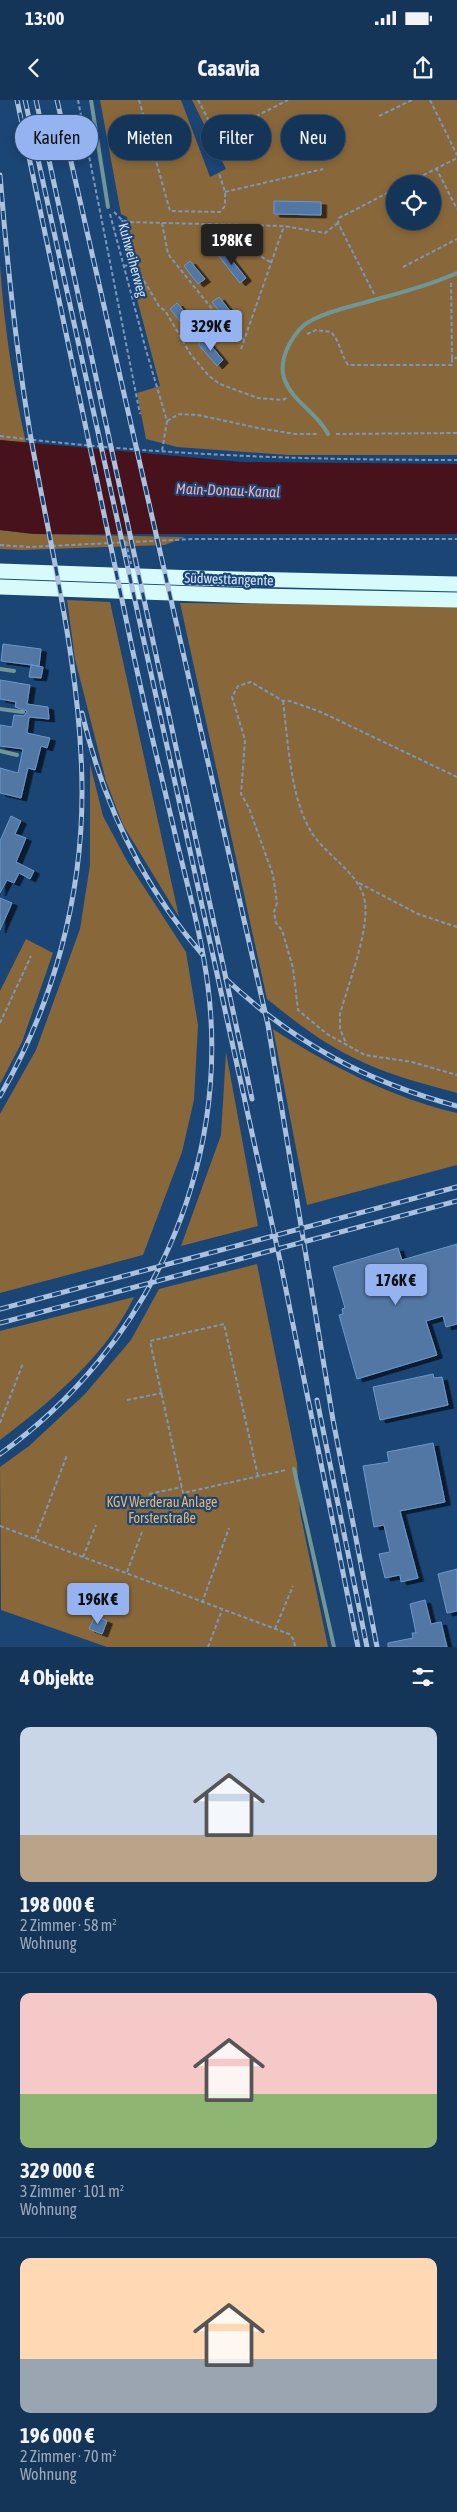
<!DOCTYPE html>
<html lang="de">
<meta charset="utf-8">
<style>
:root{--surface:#143458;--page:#213f61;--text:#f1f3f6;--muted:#9daaba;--line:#334f6e;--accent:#95b2f1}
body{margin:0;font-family:"Asap Condensed",sans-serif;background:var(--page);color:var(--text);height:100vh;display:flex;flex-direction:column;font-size:19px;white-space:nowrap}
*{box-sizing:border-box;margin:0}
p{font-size:16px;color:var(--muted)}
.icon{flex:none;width:28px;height:28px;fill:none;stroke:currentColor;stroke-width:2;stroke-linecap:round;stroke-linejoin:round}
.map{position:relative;height:1547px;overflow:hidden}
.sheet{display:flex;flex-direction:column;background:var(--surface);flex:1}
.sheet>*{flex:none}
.hud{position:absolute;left:15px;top:15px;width:428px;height:45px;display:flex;gap:10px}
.tools{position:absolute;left:386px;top:75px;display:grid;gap:10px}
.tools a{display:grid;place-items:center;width:55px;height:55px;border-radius:50%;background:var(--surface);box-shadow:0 2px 8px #0003,0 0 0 1px var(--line);font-size:25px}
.price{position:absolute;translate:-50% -42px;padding:0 11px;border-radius:5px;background:var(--accent);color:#111;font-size:16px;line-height:32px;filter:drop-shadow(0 1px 2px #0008)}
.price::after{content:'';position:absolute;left:50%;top:30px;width:15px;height:11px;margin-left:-8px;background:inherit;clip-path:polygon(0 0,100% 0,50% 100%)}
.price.current{background:#222;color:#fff}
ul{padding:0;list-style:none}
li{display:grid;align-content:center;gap:10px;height:265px;padding:0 20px}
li+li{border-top:1px solid var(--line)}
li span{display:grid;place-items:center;height:155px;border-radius:10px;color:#555}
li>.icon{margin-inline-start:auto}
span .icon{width:90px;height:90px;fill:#fffc;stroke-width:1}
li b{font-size:21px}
h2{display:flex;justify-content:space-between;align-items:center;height:60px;padding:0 20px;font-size:21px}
.tag{padding:0 18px;border-radius:22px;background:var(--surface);box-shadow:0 2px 8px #0003,0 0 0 1px var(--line);font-size:18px;line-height:45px}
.tag.current{background:var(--accent);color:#111}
.status{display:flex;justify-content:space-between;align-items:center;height:35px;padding:0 25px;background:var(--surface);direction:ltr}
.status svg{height:14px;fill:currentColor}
header{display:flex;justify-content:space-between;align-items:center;height:65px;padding:0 20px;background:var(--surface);font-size:22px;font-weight:700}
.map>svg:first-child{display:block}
</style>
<div class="status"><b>13:00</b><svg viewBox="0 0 49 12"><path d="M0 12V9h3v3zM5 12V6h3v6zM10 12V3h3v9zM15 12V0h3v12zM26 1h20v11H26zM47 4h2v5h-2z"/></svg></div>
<header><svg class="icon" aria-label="back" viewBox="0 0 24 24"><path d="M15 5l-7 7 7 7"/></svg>Casavia<svg class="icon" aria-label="share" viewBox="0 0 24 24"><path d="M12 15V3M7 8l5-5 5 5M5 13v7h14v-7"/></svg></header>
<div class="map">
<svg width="457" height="1547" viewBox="0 0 457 1547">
<defs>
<filter id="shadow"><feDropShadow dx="5.5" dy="3" stdDeviation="0" flood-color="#0009"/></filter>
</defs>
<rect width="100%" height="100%" fill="#1b4575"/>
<!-- green -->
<g fill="#88673a" fill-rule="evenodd">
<path d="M100,0H181L210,77L226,69L192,0H457V355H288L177,347L146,339L137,293L160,286L118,127L128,125L127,117L121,114ZM395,84H432V121H395Z"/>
<path d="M0,165C4,226 13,284 26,343L0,340Z"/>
<polygon points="0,430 34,434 185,437 165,445 21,450 0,449"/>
<polygon points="67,500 110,502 179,817 123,725 106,681 75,559"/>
<path d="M180,503L457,506V993C421,983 385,974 352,957C321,942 293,920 267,899Z"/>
<polygon points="90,664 103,716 127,761 186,852 198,925 194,1000 182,1052 143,1155 0,1193 0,1014 36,950 80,829 90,765"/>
<polygon points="26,839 53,853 22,942 0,984 0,891"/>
<path d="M273,929C324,963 397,1000 457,1013V1065L307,1105Z"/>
<polygon points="226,952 258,1126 181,1146 221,1035"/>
<polygon points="257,1164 297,1363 300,1412 328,1547 107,1547 1,1510 0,1367 29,1346 85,1294 131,1240 159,1189"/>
<path d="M134,1197C106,1256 50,1302 0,1340V1231Z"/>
</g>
<!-- water -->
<polygon fill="#47121b" points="0,340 242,362 457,364 457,434 34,434 0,430"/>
<!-- building -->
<g fill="#5277a4" stroke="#6b98cd" filter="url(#shadow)">
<polygon points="274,101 321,102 321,115 274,114"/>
<polygon points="223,149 246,178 240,183 217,154"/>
<polygon points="190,161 205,179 198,184 184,166"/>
<polygon points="219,197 234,216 227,221 212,202"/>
<polygon points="177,203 192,221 185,227 170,209"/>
<polygon points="203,239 208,242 223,260 217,266 198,244"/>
<polygon points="3,544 41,549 39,566 1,561"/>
<polygon points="31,565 43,567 41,578 29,577"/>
<polygon points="0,580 30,585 27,604 48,607 49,619 29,617 27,633 50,638 47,648 41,646 35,670 28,668 21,698 0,693 0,668 18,673 23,649 0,646 0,625 12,627 14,615 24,616 27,611 15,607 16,602 0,599"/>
<polygon points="11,716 21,721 15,734 26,738 16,762 34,771 30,779 19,773 14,783 7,780 0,793 0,741"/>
<polygon points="0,798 12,803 0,830"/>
<polygon points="457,1144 457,1224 446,1227 443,1216 426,1221 437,1255 357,1279 339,1215 343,1214 342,1209 345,1208 333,1167 398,1148 402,1160"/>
<polygon points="433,1274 434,1278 442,1277 448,1305 380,1320 373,1287"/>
<polygon points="433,1343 445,1402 400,1411 418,1478 401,1482 400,1475 385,1478 379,1454 390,1452 384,1425 374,1427 363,1366 389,1362 387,1352"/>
<polygon points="457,1469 457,1511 447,1513 438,1474"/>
<polygon points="425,1500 431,1524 441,1522 447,1547 388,1547 388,1543 413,1538 412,1533 416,1533 410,1504"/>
<polygon points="95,1516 107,1521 102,1534 89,1529"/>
</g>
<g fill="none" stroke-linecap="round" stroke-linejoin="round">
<!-- path -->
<g stroke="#7b98bb" stroke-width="2" stroke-dasharray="4 2.5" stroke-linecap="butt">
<polyline points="78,0 140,314"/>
<polyline points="139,0 170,111 220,112 225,106 225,92 219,73"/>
<polyline points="198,0 217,36 288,0"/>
<polyline points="430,0 457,55"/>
<polyline points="379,16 412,0"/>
<polyline points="436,68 457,109"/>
<polyline points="406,84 457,58"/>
<polyline points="225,92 323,69"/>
<polyline points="114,112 122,120 128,122 284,126 325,133 338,123"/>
<polyline points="110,114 146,250 167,321 162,351"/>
<polyline points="122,120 134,164 159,206 166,212 191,255 209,276 220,284 258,298 282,300 287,298"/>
<polyline points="162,123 168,154 233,235 244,239"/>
<path d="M240,125C244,142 255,155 271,162"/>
<polyline points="124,166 134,164"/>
<polyline points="403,167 457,139"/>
<polyline points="451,183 452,258"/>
<polyline points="374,194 338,123 339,118 395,89"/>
<path d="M307,234L316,230L331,232C341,243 340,253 348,265H452V258H457"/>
<polyline points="241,249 284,126"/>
<polyline points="167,321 179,314 198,315 258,328 295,334 319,334"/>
<polyline points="336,334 457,333"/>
<path d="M0,336C154,355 302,360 457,360"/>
<polyline points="126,442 131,464"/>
<polyline points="0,445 29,447 194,439 457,439"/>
<path d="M283,601C288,641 290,693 309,728C323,755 362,773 365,803C369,831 348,885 340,914V929L347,945"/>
<polyline points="457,677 321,612 290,601 283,601 251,582 238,586 232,597 245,640 241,694 249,708 273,775 277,803 274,812 276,823 282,830 293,868 298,910 327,934 365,955 412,962 457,975"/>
<polyline points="359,783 418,814 457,827"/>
<polyline points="0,923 31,856"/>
<polyline points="127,1300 162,1293"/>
<polyline points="0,1323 23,1263"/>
<polyline points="258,1376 224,1224 150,1241 183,1393 286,1370"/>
<polyline points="149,1394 182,1387"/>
<polyline points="0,1426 289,1534 294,1540 295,1547"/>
<polyline points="35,1439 67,1355"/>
<polyline points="83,1457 96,1425"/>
<polyline points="127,1472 142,1432"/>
<polyline points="202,1503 229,1428"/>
<polyline points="275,1529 293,1486"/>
<polyline points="208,1547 222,1510"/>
</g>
<!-- lane -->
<g stroke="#709795" stroke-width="4">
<polyline points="91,0 108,107"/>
<path d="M328,334C317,312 292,302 284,278C278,258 294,229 312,220C333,209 355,206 377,199C404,192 432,184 457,173"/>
<polyline points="0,569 14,571"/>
<polyline points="0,609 23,612"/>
<polyline points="0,651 17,655"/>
<polyline points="294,1369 334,1547"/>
</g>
<!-- highway -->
<g stroke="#d7fbfa" stroke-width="15">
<polyline points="0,471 196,478 457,484"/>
<polyline points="0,487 258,496 457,500"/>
</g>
<defs>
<g id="rail">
<polyline points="25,0 281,1165 358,1547"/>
<polyline points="36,0 252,999"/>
<polyline points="57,0 268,925 333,1320 377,1547"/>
<path d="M0,75C7,162 16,248 30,333C51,452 82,572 82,693C82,798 53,905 0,996"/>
<path d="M82,613C103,703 141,784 202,854"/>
<path d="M226,879C294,943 367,982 457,1006"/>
<polyline points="0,1209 457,1087"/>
<polyline points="0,1223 457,1101"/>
<polyline points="317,1300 367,1547"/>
<path d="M0,1354C148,1248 231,1069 208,887C202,837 188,788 176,738C160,670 143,602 129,533C91,356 55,177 17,0"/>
</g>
</defs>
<!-- rail casing -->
<use href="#rail" stroke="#abc2de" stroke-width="5"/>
<!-- rail -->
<use href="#rail" stroke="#1b4575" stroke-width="3" stroke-dasharray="9" stroke-linecap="butt"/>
</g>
<g text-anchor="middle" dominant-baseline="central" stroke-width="4.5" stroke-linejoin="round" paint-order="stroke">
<!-- street labels -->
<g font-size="14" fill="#d2e4fb" stroke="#1b4575">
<text transform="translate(133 160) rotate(75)">Kuhweiherweg</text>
<text transform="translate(229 479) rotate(2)">Südwesttangente</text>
</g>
<!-- park labels -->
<g font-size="14" fill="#ebb56a" stroke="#1b4575">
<text x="162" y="1402">KGV Werderau Anlage<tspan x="162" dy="16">Forsterstraße</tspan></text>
</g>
<!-- water labels -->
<g font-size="15" font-style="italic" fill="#f8adb3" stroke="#1b4575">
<text transform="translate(228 390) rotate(2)">Main-Donau-Kanal</text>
</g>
</g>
</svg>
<div class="tools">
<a><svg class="icon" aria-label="locate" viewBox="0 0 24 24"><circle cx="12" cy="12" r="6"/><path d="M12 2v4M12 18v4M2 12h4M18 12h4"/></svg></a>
</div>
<b class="price current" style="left:232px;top:166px">198K €</b>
<b class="price" style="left:211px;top:252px">329K €</b>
<b class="price" style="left:396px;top:1206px">176K €</b>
<b class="price" style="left:98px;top:1525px">196K €</b>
<div class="hud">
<a class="tag current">Kaufen</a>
<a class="tag">Mieten</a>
<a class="tag">Filter</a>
<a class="tag">Neu</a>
</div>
</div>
<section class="sheet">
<h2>4 Objekte<svg class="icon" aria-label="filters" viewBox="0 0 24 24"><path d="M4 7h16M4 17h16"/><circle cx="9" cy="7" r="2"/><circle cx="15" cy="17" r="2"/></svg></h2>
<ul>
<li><span style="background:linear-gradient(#c9d6e8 70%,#b9a48a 0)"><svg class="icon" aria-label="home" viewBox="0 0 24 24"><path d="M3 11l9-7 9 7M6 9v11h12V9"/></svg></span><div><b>198 000 €</b><p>2 Zimmer · 58 m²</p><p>Wohnung</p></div></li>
<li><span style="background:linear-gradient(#f6c9c9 65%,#8fb573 0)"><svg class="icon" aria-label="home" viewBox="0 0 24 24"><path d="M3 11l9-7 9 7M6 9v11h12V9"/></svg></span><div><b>329 000 €</b><p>3 Zimmer · 101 m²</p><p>Wohnung</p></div></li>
<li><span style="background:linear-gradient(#ffd9b3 65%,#9aa5b1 0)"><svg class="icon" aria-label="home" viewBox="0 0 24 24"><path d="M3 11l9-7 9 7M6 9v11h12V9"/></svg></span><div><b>196 000 €</b><p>2 Zimmer · 70 m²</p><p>Wohnung</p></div></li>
</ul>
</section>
